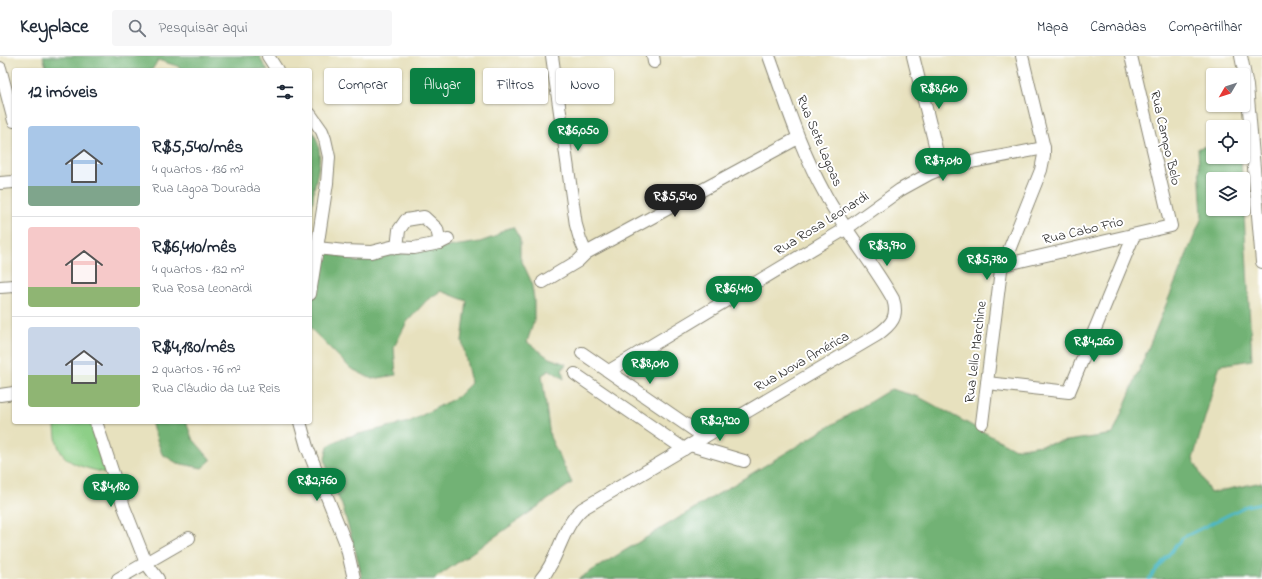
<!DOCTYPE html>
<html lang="pt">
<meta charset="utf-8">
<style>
:root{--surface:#fff;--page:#f6f6f7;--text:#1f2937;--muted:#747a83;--line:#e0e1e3;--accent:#0b8043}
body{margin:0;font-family:"Indie Flower",sans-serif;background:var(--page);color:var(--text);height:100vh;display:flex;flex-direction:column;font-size:15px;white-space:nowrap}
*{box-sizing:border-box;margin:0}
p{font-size:13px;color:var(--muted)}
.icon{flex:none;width:22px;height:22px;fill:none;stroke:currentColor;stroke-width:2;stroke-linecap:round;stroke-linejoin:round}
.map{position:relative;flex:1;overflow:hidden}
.panel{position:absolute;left:12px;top:12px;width:300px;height:356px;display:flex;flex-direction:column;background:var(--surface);border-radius:4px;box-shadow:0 1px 3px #0004}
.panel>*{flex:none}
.guide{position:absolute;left:324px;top:12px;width:380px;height:36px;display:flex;gap:8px}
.needle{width:26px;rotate:231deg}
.tools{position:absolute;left:1206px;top:12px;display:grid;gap:8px}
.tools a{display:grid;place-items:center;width:44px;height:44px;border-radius:4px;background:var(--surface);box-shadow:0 1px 3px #0004;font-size:20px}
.price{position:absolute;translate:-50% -34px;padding:0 9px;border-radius:14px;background:var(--accent);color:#fff;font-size:13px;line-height:26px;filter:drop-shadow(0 1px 2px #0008)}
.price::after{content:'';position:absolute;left:50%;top:24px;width:12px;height:9px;margin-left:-6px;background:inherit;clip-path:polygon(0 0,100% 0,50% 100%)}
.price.selected{background:#222;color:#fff}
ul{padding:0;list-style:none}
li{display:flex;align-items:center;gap:12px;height:100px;padding:0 16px}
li+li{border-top:1px solid var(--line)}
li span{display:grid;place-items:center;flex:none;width:112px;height:80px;border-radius:4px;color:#555}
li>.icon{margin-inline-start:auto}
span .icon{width:48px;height:48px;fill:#fffc;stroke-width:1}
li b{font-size:17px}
h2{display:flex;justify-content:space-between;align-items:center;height:48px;padding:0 16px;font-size:17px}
.chip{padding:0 14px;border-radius:4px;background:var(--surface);box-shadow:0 1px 3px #0004;font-size:14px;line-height:36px}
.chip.selected{background:var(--accent);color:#fff}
header{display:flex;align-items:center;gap:24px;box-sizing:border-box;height:56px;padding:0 20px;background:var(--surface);border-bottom:1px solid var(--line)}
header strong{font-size:19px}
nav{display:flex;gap:22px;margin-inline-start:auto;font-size:14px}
.search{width:280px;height:36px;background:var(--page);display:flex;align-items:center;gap:10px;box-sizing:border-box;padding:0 14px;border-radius:4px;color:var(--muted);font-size:15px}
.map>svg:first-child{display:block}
</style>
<header>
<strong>Keyplace</strong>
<div class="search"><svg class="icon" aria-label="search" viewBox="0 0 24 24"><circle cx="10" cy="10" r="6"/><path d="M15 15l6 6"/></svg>Pesquisar aqui</div>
<nav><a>Mapa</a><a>Camadas</a><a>Compartilhar</a></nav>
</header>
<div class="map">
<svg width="1262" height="523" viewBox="0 0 1262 523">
<rect width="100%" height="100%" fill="#fff"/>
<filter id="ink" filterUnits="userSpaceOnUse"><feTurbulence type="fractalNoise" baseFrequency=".025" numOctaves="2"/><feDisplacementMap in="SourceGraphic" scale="8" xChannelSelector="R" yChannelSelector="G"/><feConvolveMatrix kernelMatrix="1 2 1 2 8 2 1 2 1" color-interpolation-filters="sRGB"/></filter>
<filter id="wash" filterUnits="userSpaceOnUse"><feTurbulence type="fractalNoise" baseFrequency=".012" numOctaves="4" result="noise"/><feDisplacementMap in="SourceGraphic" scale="16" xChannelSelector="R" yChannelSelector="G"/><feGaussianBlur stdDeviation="0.9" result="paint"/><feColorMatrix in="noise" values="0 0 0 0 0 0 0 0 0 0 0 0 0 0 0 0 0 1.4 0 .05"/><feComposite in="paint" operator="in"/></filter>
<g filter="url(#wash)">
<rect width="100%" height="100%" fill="#e7e1be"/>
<!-- green -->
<path fill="#8dcf87" stroke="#5c7d59" d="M55,366H90L105,417C71,408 55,406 55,366Z"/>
<!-- forest -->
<g fill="#72b274" stroke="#4e6e50">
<polygon points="43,0 260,0 262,6 268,14 182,14 177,10 158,4 152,14 47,14"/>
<path d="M310,71C328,96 315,117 313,143C311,159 311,175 310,190Z"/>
<polygon points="1213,89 1213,101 1241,101 1242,123 1213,123 1213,153 1243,153 1243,139 1252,304 1220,309 1193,403 1210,437 1262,426 1262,523 578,523 891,333 919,341 1015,393 1113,378 1202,161 1198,92"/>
<polygon points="513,171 520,183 520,201 531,225 534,243 534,265 527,286 549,302 566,308 562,314 564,323 550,314 542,319 550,381 572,427 434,523 362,523 358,504 342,449 329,422 325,402 328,390 342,382 409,366 457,341 471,327 462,285 467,245 441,235 427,244 407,266 394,291 396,319 372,323 350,312 310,272 310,193 355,203 427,194 480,186 494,181 503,174"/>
<polygon points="151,366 186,366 192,382 211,404 202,412 177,407 162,398"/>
</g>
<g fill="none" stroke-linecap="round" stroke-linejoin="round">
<!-- stream -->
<polyline stroke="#4bb8c6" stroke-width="3" points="1149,523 1182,482 1246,450 1262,447"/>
</g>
</g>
<g filter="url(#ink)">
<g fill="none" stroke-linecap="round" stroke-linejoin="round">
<defs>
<g id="minor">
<polyline points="268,0 277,14"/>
<polyline points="552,0 576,169 580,183 586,197"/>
<polyline points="653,0 654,6"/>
<polyline points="913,0 941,113"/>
<polyline points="1241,0 1247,30 1262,206"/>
<polyline points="0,12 14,65"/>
<polyline points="310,58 322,75 325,83 329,101 327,127 310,238"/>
<polyline points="0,127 14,126"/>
<polyline points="317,192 345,195 371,196 391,191 414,192 440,187 448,183"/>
<polyline points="397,192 399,174 406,164 424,161 437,173 440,187"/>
<polyline points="1003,209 1171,170 1131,0"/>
<polyline points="543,226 578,205 586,197 798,82"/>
<polyline points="0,231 14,230"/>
<polyline points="582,297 704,381"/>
<polyline points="609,315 847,172 900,134 929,118 941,113 976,105 1044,92"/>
<polyline points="575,318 684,393"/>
<polyline points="987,327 1069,336 1134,179"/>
<polyline points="0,339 14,337"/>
<polyline points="96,366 124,451 146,507 158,523"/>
<polyline points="300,366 307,391 346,488 354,523"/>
<polyline points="982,367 1001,214 1041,114 1044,99 1044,92 1022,0"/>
<polyline points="690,389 744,405"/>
<polyline points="118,523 189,482"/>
<path d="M541,523C559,503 561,472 582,453L877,279C891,269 899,261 893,243C873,207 845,175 825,138C801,95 786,47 769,0"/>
</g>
</defs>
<!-- minor casing -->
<use href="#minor" stroke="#898674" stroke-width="14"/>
<!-- minor -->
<use href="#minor" stroke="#fff" stroke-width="12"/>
</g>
</g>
<g text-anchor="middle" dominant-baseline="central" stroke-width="4" stroke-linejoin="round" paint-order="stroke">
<!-- street labels -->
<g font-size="14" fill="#2b2b2b" stroke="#fff">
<text transform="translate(1165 82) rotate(77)">Rua Campo Belo</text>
<text transform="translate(819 85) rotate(67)">Rua Sete Lagoas</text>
<text transform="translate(822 168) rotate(-32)">Rua Rosa Leonardi</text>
<text transform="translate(1083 175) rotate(-13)">Rua Cabo Frio</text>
<text transform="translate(976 296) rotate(-83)">Rua Lello Marchine</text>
<text transform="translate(802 306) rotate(-30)">Rua Nova América</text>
</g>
</g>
</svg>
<div class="tools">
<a><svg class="needle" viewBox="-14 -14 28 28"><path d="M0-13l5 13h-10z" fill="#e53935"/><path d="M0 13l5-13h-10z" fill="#747a83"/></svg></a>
<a><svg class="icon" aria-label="locate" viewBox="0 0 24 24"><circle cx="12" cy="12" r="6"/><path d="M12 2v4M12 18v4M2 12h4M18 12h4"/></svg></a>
<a><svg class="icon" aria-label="layers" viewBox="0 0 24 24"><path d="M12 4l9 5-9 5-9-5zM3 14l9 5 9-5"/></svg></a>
</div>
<b class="price" style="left:939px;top:54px">R$8,610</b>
<b class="price" style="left:578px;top:96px">R$6,050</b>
<b class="price" style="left:943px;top:126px">R$7,010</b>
<b class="price selected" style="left:675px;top:162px">R$5,540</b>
<b class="price" style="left:887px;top:211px">R$3,970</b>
<b class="price" style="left:987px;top:225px">R$5,780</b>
<b class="price" style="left:734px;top:254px">R$6,410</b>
<b class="price" style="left:1094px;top:307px">R$4,260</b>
<b class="price" style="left:650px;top:329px">R$8,010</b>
<b class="price" style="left:720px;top:386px">R$2,920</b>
<b class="price" style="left:317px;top:446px">R$2,760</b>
<b class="price" style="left:111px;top:452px">R$4,180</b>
<div class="guide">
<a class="chip">Comprar</a>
<a class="chip selected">Alugar</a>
<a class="chip">Filtros</a>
<a class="chip">Novo</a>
</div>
<section class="panel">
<h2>12 imóveis<svg class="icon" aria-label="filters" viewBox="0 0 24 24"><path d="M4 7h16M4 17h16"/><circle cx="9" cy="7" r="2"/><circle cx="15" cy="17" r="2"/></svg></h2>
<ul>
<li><span style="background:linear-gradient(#a9c7e8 75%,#7fa58c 0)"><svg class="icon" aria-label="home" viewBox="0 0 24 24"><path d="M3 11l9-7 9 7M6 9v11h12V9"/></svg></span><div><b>R$5,540/mês</b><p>4 quartos · 136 m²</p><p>Rua Lagoa Dourada</p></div></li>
<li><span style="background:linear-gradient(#f6c9c9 75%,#8fb573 0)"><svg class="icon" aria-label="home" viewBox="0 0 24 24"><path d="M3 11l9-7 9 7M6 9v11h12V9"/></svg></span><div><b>R$6,410/mês</b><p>4 quartos · 132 m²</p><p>Rua Rosa Leonardi</p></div></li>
<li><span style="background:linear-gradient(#c9d6e8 60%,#8fb573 0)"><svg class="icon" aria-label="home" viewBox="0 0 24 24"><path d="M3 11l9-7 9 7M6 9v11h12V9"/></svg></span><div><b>R$4,180/mês</b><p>2 quartos · 76 m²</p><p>Rua Cláudio da Luz Reis</p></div></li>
</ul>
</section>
</div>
